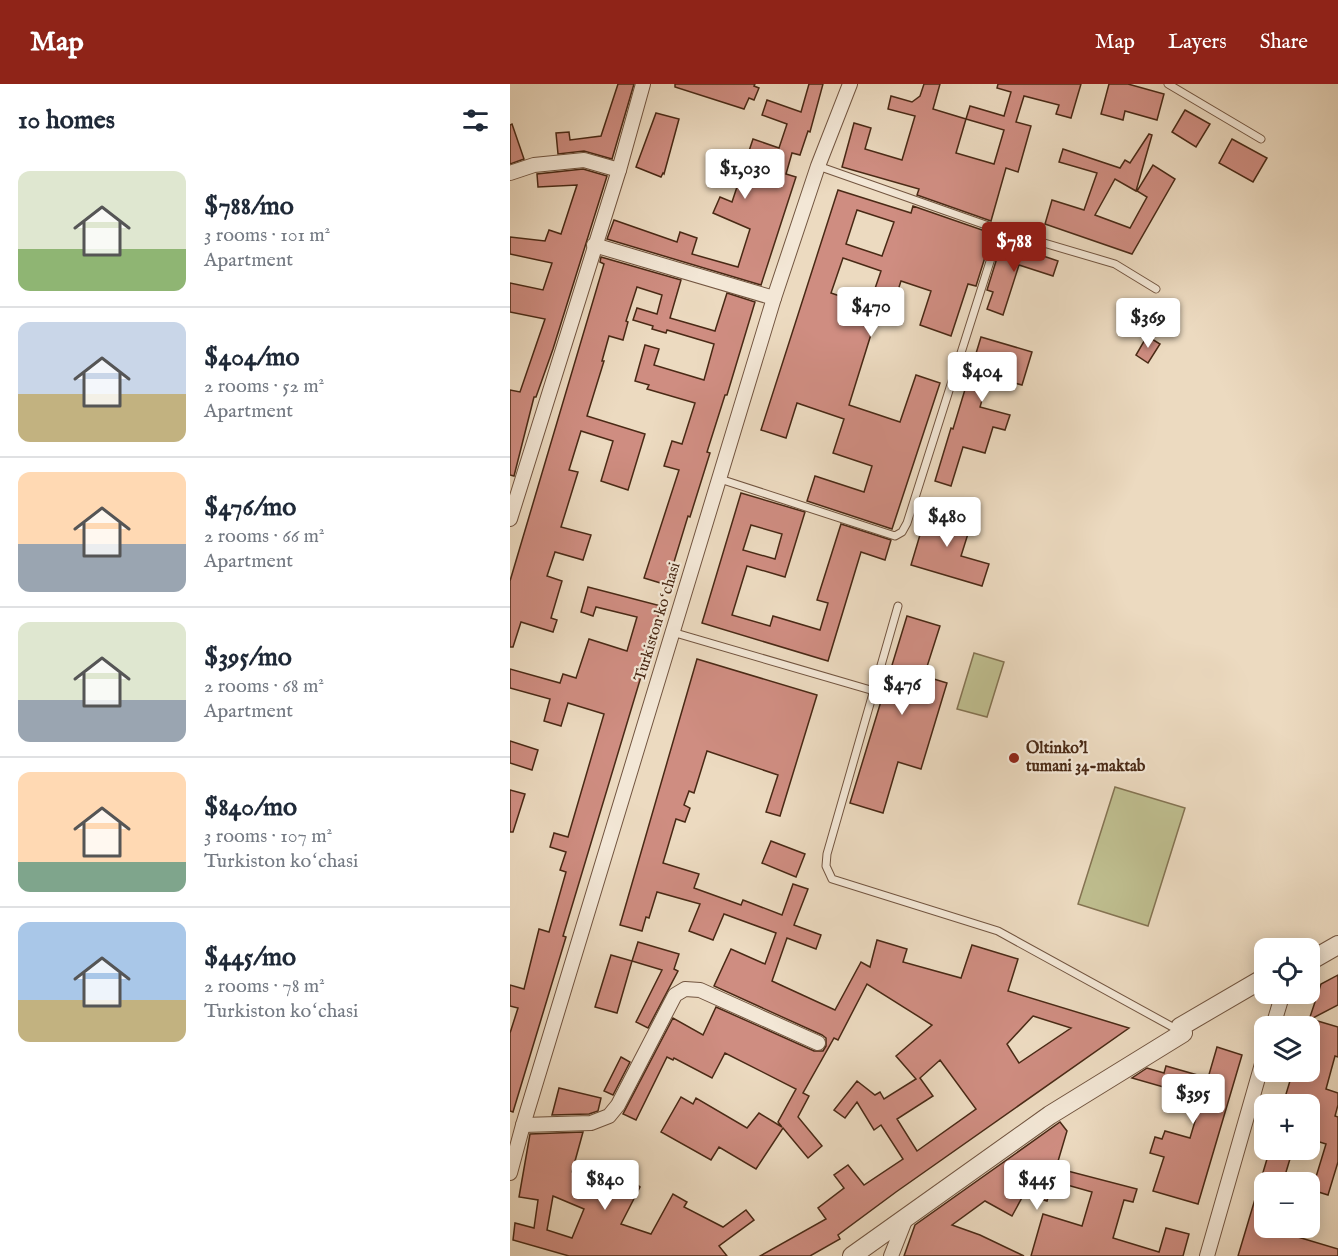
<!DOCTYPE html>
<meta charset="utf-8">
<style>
:root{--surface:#fff;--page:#f2f2f3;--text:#1f2937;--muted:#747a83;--line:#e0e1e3;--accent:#8f2418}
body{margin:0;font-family:"IM FELL English",serif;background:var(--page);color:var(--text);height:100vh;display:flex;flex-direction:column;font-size:22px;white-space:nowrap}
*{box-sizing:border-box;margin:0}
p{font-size:20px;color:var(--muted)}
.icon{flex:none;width:33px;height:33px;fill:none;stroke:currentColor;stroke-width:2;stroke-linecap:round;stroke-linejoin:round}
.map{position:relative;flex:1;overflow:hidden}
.details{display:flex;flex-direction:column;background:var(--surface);width:510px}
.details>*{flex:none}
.buttons{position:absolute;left:744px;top:854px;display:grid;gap:12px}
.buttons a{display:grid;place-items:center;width:66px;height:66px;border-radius:12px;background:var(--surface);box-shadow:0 3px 15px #0003;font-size:30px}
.price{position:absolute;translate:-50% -51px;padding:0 14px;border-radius:6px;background:#fff;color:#222;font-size:20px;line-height:39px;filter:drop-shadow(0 2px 3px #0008)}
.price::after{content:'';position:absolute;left:50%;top:36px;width:18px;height:14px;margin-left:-9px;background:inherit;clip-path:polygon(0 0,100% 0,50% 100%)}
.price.on{background:var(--accent);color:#fff}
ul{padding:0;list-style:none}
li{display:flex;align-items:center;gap:18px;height:150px;padding:0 18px}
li+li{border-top:2px solid var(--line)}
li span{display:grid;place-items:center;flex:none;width:168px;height:120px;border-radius:12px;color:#555}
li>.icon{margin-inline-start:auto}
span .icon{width:72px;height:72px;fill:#fffc;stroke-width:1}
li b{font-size:26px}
h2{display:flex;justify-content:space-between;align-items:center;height:72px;padding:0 18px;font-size:26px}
header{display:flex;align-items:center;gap:36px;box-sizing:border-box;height:84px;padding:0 30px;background:var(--accent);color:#fff}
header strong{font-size:28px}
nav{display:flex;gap:33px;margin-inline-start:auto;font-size:21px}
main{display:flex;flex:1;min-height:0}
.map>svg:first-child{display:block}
</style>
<header>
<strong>Map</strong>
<nav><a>Map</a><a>Layers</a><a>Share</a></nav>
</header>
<main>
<section class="details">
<h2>10 homes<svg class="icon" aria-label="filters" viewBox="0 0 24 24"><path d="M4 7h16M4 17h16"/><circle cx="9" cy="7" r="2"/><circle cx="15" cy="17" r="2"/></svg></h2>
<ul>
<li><span style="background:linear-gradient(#dfe7d0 65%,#8fb573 0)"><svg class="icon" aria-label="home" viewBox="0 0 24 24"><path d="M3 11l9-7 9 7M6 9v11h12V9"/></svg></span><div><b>$788/mo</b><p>3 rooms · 101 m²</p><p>Apartment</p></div></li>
<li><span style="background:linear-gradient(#c9d6e8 60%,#c2b280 0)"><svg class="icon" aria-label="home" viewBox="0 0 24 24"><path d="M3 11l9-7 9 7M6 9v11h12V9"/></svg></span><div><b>$404/mo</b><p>2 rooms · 52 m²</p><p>Apartment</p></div></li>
<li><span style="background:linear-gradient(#ffd9b3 60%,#9aa5b1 0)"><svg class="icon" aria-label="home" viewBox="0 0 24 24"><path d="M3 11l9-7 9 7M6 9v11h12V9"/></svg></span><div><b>$476/mo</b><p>2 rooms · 66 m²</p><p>Apartment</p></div></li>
<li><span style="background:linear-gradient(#dfe7d0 65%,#9aa5b1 0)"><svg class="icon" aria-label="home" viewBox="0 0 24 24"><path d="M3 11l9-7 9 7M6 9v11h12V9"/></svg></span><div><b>$395/mo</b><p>2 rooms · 68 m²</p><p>Apartment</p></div></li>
<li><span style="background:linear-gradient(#ffd9b3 75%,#7fa58c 0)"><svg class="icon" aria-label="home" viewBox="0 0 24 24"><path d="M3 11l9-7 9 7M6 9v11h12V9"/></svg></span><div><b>$840/mo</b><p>3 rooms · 107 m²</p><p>Turkiston koʻchasi</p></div></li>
<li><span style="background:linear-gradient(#a9c7e8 65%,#c2b280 0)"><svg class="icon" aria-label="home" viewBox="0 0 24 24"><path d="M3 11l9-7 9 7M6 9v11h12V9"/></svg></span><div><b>$445/mo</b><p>2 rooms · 78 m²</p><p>Turkiston koʻchasi</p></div></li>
</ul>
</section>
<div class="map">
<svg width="828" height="1172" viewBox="0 0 828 1172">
<rect width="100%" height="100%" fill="#ecdac0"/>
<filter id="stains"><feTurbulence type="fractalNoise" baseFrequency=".00333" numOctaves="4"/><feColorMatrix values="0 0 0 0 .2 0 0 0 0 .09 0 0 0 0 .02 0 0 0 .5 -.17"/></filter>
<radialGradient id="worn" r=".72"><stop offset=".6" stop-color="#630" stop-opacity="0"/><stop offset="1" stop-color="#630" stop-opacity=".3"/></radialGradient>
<!-- green -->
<g fill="#bebd8e" stroke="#847352" stroke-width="1.5">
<polygon points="464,569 494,578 477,633 447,625"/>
<polygon points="605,703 675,724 638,842 568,820"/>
</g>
<!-- building -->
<g fill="#cf8d81" stroke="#492915" stroke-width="1.5" fill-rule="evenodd">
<polygon points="108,0 124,0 102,75 74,67 48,70 46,49 59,48 60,56 91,52"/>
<polygon points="165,0 245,0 244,2 249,4 244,16 239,14 234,25 165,3"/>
<polygon points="299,0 313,0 300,48 298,47 290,71 282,69 276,90 286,93 251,201 97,155 104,136 167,158 170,148 187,154 182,170 228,183 240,145 203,129 210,113 222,118 243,55 269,64 277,40 252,31 257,16 291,28"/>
<path d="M414,0H430L423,25L456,35L460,22L494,32L501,8L487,4L488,0H571L561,34L546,30L549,21L514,12L506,38L521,42L508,88L496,84L481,137L407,111L409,105L332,83L344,39L361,44L355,65L392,76L405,32L378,25L381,12L402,18L410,12ZM456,35L494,46L484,80L446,69Z"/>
<polygon points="599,0 618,0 654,10 647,36 615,27 613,36 591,30"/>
<polygon points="675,26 700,40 686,63 662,48"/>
<polygon points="146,29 169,35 154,90 153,89 151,93 126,83"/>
<polygon points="2,40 14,75 0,80 0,41"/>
<polygon points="639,50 642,51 626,107 605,95 585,131 620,144 637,113 627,107 643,81 665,95 622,170 535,140 542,116 574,126 587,89 549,78 553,65 610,84 615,76 620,79"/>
<polygon points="722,55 757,74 743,98 709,79"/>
<polygon points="73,85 97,92 43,265 26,313 24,313 4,392 0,391 0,306 10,308 35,235 0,228 0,199 33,206 42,179 0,170 0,153 35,157 39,146 51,150 67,101 28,103 27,90"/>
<path d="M328,106L401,129L403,122L478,148V153L481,154L466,202L458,200L441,252L410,241L421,207L391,197L380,231L368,228L339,321L390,338L406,291L430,299L382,445L297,417L305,392L354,408L362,382L323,369L334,335L287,319L276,354L251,346ZM347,126L384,138L372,172L336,160ZM333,174L371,187L359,222L321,209Z"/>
<polygon points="492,158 548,177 543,192 509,181 493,231 477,225 483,208 477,206"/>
<polygon points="91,173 171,196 160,234 205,247 217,209 245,218 217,311 215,311 197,368 200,369 180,433 178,432 157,501 134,494 169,386 154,382 162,357 172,360 185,319 137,305 139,301 125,297 135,261 149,265 144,281 194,296 204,260 157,246 156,249 142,245 143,242 123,236 127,224 147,230 152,211 127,203 116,237 118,238 113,256 99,252 92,277 94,277 77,332 135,350 118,406 91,397 103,357 71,347 59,386 68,388 51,443 81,451 73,476 45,468 37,492 52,497 41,534 47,536 43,548 11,538 3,563 0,563 0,497 94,180 90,178"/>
<polygon points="637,252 650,260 638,279 626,271"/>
<polygon points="471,253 522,268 512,301 479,292 470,323 500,331 495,346 483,343 475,369 453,363 441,402 425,397 441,344 443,345"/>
<path d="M231,409L295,428L275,493L237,482L222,531L260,542L263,532L310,546L318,519L307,516L331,440L381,456L375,476L351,468L318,577L192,539ZM241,441L272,450L265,475L233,466Z"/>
<polygon points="418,424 462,437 451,472 479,480 472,502 401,481"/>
<polygon points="78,503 151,522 136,576 53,852 56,853 3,1028 0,1027 0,949 8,924 0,922 0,901 14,905 29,845 39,848 56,788 50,786 56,768 40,763 44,749 58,753 94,630 58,619 51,642 34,637 40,615 0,604 0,585 50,599 53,590 66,594 79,555 117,567 127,533 86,523 83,532 71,528"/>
<polygon points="397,532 430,542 414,592 437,599 411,685 388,678 373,729 340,719"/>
<path d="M187,575L307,611L270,732L256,728L268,691L197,667L184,709L179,707L174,721L180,724L175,738L166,735L153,779L189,790L184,804L231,821L233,816L272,831L283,800L298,805L284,841L311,851L306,865L277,854L262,897L325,926L351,878L360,883L367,856L397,865L393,878L451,894L462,861L508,875L498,907L619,944L386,1108L328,1151L330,1155L300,1172H250L316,1135L308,1124L334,1104L324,1091L338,1081L354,1101L393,1075L371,1041L364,1046L347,1018L335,1034L324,1026L347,997L365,1011L370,1008L374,1015L406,995L386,972L422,941L357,900L328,956L324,954L293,1009L299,1012L288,1033L312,1062L298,1074L273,1044L246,1085L209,1063L201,1076L151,1048L171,1013L183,1020L186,1014L237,1044L249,1029L272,1043L268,1038L286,1005L215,969L202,994L164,974L163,976L157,973L126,1036L113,1030L163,934L193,951L206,923L304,967H313L316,962V954L312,951L204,902L221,865L255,880L266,849L214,830L203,856L179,847L190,820L147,808L139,834L136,833L132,847L110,841ZM523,932L561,944L509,979L497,960ZM430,976L466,1025L407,1067L387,1035L423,1012L410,994Z"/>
<polygon points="0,657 28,666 22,686 0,679"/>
<polygon points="0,706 15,710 3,748 0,748"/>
<polygon points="261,757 295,770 286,793 252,779"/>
<polygon points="128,858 169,870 164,885 168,887 138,944 126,938 152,886 122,877"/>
<polygon points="101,871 122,877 107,929 85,923"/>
<polygon points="828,891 828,921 801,935 828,943 828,973 825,972 816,1005 828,1009 828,1021 825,1032 828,1033 828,1078 818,1111 802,1106 816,1060 800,1055 800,1020 773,1020 783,987 800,987 799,936 811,900"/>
<polygon points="707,963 732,971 688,1120 643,1107 654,1073 640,1069 645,1053 652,1055 655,1047 680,1054 692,1014 622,994 637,984 654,989 656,982 698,994"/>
<polygon points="111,973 120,978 103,1011 94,1007"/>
<polygon points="49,1004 91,1014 88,1027 79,1030 42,1031"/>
<polygon points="550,1038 557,1047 546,1084 627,1105 623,1118 614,1116 603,1154 649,1168 656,1144 679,1150 673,1172 521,1172 533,1130 572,1142 582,1108 543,1097 537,1117 514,1110 502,1132 475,1117 442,1141 470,1151 514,1172 394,1172 405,1141"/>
<path d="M73,1048L62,1088L71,1093L67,1108L74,1110L80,1097L85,1100L96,1080L110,1087L130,1103L111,1140L141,1150L163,1110L177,1118L174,1123L213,1143L236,1126L244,1136L209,1162L217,1172H59L3,1156L5,1139L24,1144L28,1116L9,1113L20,1050ZM43,1112L74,1125L62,1154L37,1146Z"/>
<polygon points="760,1065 783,1065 773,1098 754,1098 754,1143 762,1143 761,1145 828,1165 828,1172 728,1172"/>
</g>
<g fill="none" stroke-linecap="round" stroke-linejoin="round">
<defs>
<g id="service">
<polyline points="658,0 751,55"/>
<polyline points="308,82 490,146 605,180 646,205"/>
<polyline points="210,395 385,452 392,448 397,439 490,146"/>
<polyline points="388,522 317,770 316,782 322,795 488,847 668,946"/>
<polyline points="162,548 364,607"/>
</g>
<g id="minor">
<polyline points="0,89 24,81 74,76 109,86"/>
<polyline points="84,161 264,214"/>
<polyline points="0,435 109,86 133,0"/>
<polyline points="763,942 773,909"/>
<polyline points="13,1041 81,1039 99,1032 108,1021 165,911 175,905 190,906 308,959"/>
<polyline points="0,1089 13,1041 264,214 308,82 340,0"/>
<polyline points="381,1172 396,1134"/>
<polyline points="697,1172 754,973"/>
</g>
<g id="tertiary">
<polyline points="800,877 828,861"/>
<polyline points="342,1172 540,1031 673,949 670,943 754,894"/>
</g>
</defs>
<!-- service casing -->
<use href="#service" stroke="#725540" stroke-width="9"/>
<!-- minor casing -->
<use href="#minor" stroke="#725540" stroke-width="16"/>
<!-- tertiary casing -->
<use href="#tertiary" stroke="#725540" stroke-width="20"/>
<!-- service -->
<use href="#service" stroke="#f3e7d6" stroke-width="7"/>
<!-- minor -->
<use href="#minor" stroke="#f3e7d6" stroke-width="14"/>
<!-- tertiary -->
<use href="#tertiary" stroke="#f3e7d6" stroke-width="18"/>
</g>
<!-- markers -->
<circle fill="#8f2418" stroke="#f3e7d6" stroke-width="2" cx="504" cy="674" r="6"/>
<g text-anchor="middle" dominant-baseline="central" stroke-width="4.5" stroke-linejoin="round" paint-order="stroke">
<!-- street labels -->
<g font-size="16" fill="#492915" stroke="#f3e7d6">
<text transform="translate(148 538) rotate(-73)">Turkiston koʻchasi</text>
</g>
<!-- poi labels -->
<g font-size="16" font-weight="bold" fill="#492915" stroke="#f3e7d6" text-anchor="start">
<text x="516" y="665">Oltinko'l<tspan x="516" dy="18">tumani 34-maktab</tspan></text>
</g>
</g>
<rect width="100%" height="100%" filter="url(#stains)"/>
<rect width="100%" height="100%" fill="url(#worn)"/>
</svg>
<div class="buttons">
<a><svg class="icon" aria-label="locate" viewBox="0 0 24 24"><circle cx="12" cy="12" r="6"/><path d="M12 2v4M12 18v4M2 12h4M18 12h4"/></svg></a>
<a><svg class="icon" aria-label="layers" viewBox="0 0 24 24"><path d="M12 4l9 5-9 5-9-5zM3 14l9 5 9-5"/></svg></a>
<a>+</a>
<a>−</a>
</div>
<b class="price" style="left:235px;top:116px">$1,030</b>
<b class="price on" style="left:504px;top:189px">$788</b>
<b class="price" style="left:361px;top:254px">$470</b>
<b class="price" style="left:638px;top:265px">$369</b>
<b class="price" style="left:472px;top:319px">$404</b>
<b class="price" style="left:437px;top:464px">$480</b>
<b class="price" style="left:392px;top:632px">$476</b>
<b class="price" style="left:683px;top:1041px">$395</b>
<b class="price" style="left:95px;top:1127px">$840</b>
<b class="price" style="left:527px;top:1127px">$445</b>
</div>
</main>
